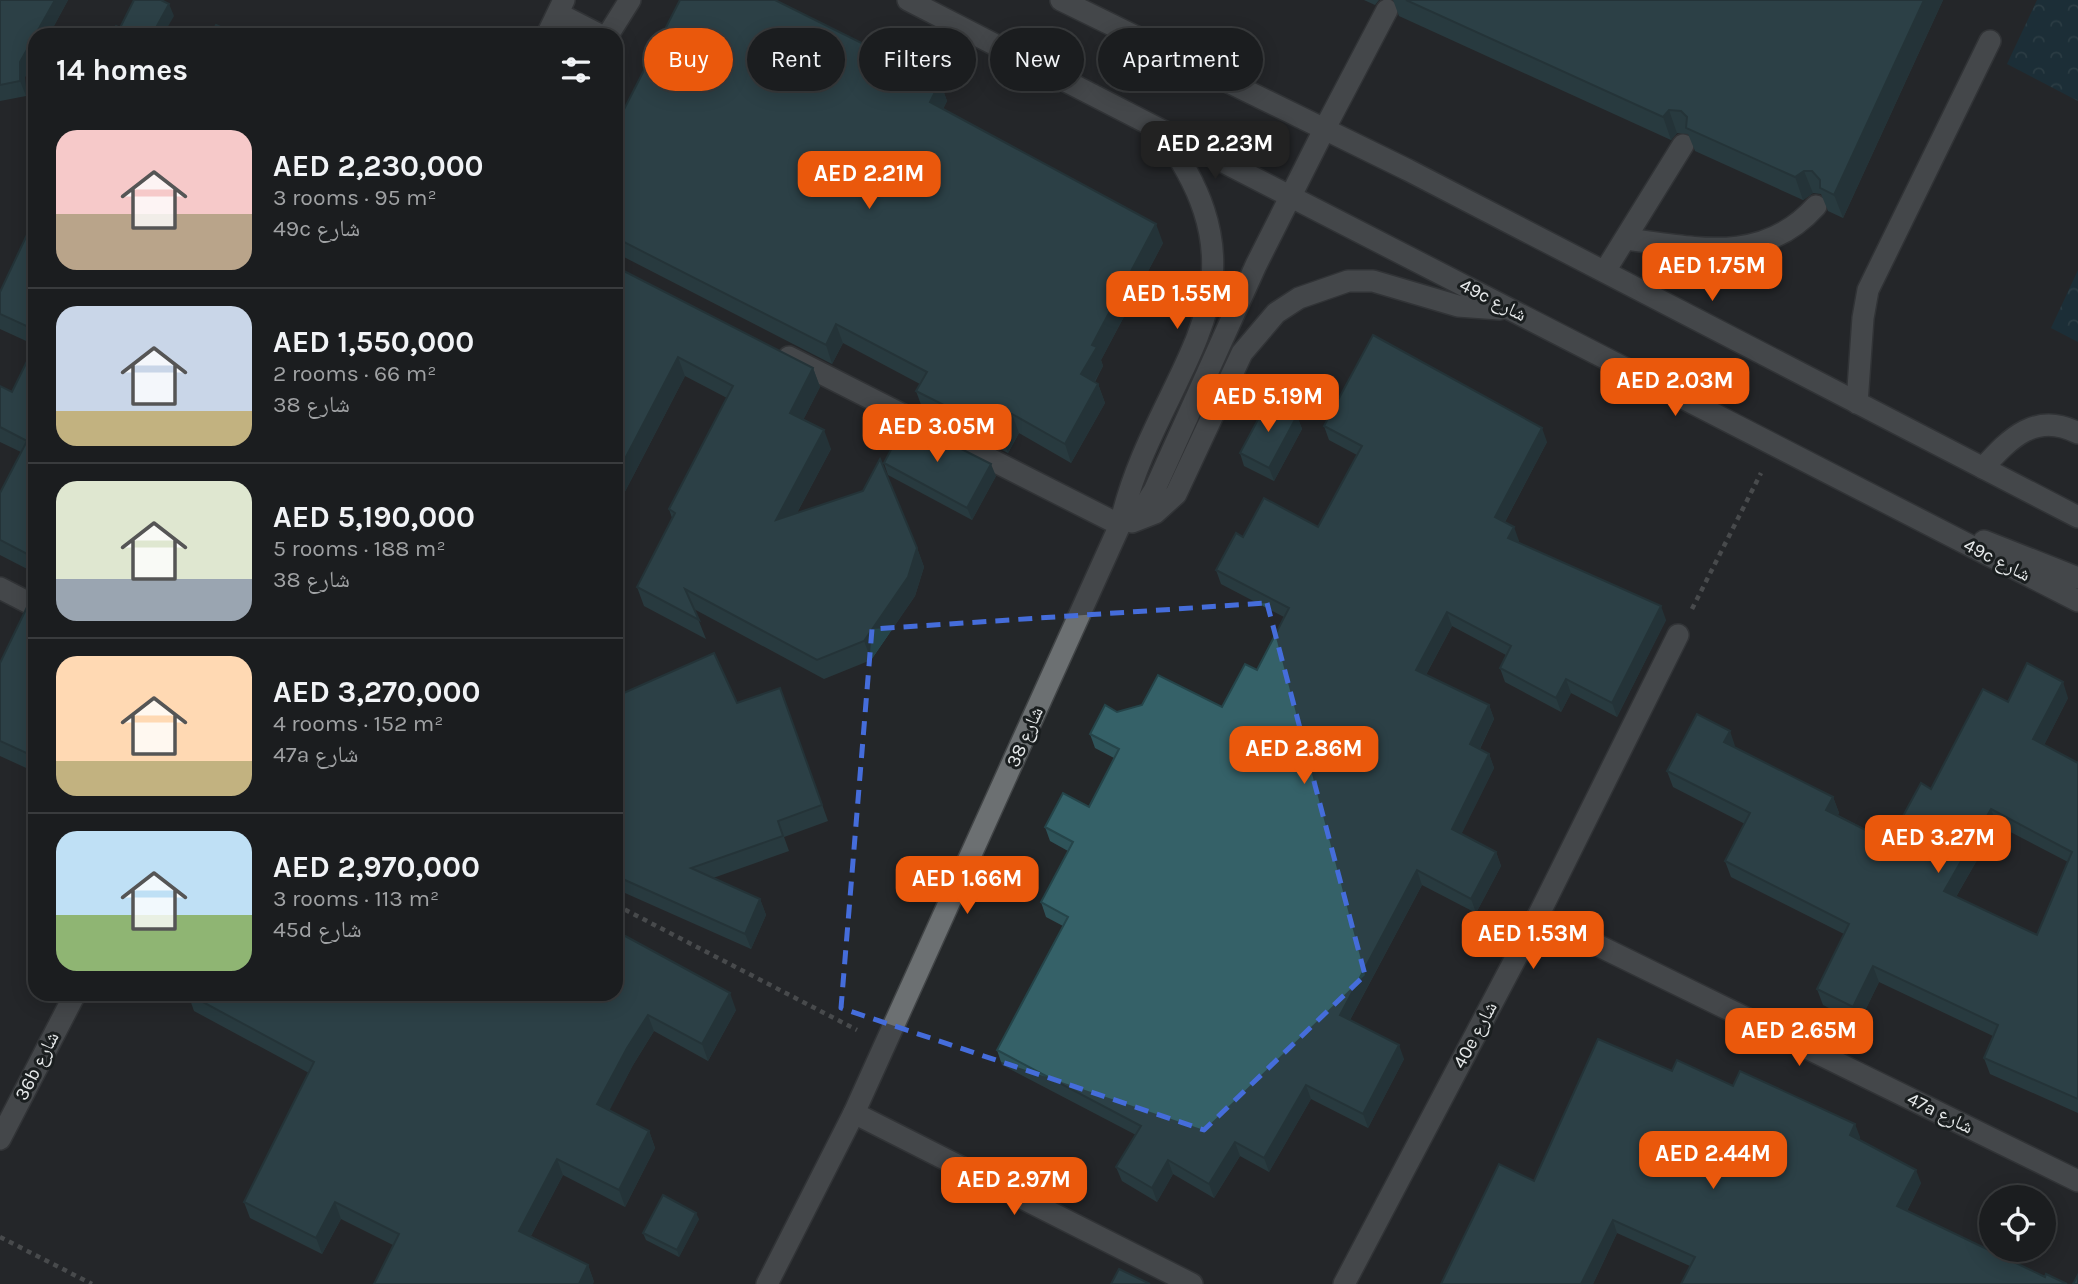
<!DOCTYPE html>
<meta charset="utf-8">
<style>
:root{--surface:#1b1d1f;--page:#242628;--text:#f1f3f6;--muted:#a0a2a4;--line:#393b3d;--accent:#ea580c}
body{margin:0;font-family:Karla,"Noto Naskh Arabic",sans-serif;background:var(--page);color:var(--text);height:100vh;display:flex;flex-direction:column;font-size:26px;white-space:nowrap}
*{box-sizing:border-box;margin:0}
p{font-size:23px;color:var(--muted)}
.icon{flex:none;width:38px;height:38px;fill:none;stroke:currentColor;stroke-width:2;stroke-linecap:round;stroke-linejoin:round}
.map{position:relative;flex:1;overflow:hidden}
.drawer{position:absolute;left:28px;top:28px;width:595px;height:973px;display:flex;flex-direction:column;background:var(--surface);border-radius:21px;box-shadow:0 4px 18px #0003,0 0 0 2px var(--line)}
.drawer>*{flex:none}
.guide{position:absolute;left:644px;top:28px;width:665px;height:63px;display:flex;gap:14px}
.fabs{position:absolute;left:1979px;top:1185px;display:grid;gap:14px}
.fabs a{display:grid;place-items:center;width:77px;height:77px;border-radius:50%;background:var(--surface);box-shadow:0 4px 18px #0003,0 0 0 2px var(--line);font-size:35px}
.price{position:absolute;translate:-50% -60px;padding:0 16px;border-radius:14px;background:var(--accent);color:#fff;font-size:23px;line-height:46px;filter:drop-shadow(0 2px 4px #0008)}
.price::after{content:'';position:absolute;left:50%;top:42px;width:21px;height:16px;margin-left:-10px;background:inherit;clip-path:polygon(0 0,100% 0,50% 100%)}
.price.on{background:#222;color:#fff}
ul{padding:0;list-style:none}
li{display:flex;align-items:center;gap:21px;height:175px;padding:0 28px}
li+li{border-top:2px solid var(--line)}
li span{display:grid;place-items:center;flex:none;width:196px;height:140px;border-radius:21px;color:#555}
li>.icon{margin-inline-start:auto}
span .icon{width:84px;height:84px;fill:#fffc;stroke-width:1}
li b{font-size:30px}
h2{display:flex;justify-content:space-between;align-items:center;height:84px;padding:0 28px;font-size:30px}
.tag{padding:0 24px;border-radius:32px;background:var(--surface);box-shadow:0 4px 18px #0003,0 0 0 2px var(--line);font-size:24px;line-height:63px}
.tag.on{background:var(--accent);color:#fff}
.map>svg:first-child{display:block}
</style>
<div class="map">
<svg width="2078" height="1284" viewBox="0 0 2078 1284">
<defs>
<pattern id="forest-crowns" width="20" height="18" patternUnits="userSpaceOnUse" patternTransform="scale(1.75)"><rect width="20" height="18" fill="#123948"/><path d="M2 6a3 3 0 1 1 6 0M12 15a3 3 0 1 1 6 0" fill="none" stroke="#345662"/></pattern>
</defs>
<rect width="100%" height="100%" fill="#242729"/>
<!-- forest -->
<g fill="url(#forest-crowns)">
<polygon points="2037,0 2078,0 2078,101 2007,64"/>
<polygon points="2078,270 2078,342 2051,328"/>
</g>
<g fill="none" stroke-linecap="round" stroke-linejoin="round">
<defs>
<g id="service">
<polyline points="608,35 630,0"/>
<polyline points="1325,128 1387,10"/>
<path d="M1626,239C1697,248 1763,265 1816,206"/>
<polyline points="1605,271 1683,145"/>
<polyline points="789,357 1120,525"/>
<polyline points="1857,403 1863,318 1868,290 1990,41"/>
<path d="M1983,468C2010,438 2036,411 2078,433"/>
<polyline points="0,588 35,606"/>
</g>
<g id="minor">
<polyline points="559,14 600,35"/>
<polyline points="547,35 564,0"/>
<polyline points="1538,916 2078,1181"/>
<polyline points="854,1113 1192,1284"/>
<polyline points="0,1139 75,994"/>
<polyline points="1344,1284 1538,916 1678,635"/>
</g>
<g id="tertiary">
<polyline points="908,0 2078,601"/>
<polyline points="1061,0 1408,170 2078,517"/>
<polyline points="1132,522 1155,513 1176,494 1242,353 1276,313 1299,298 1348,281 1373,281 1458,306 1500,309"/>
<path d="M1120,525C1156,368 1282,296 1162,133"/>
<polyline points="1984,541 2078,578"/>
<polyline points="767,1284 854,1113 1120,525 1147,502 1154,491 1256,265 1325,128"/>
</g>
</defs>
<!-- service casing -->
<use href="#service" stroke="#414446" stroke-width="24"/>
<!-- minor casing -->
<use href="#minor" stroke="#414446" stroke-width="24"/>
<!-- tertiary casing -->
<use href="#tertiary" stroke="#414446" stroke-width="24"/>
<!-- path -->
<g stroke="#737677" stroke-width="4.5" stroke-dasharray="5 5" stroke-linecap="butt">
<polyline points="1692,609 1761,473"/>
<polyline points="616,905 857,1030"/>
<polyline points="0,1237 92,1284"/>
</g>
<!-- service -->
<use href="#service" stroke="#6c7072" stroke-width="21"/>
<!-- minor -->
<use href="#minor" stroke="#6c7072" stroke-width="21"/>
<!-- tertiary -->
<use href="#tertiary" stroke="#6c7072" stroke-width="21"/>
</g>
<!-- wall -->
<g fill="#2e5359" fill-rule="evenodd">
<polygon points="0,0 68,0 49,35 35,35 35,59 25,77 26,96 0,101"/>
<polygon points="1364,0 1379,0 1375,5"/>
<polygon points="1393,0 1943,0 1843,218 1828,211 1821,194 1813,193 1803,200 1695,151 1688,134 1677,133 1671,140 1399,16"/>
<polygon points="940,82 947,101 943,109 1163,243 1101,360 1103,366 1095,382 1098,384 1105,403 1071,463 1019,433 1008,453 923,410 916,391 920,384 843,343 832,364 622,256 616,255 616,125"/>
<polygon points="35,218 35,573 0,555 0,493 21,452 0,442 0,386 12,392 35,345 0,329 0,292"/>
<polygon points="616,267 813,368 820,387 803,420 831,449 797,513 917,548 924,567 915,596 871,660 824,679 694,609 706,639 644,606 637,587 672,518 669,509 727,398 685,376 618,505 616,504"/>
<polygon points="1297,416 1302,429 1274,481 1244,466 1240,453"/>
<polygon points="1324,426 1547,442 1505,522 1519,541 1518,542 1666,620 1617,717 1571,693 1561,712 1505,682 1500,668 1506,655 1452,626 1426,675 1489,705 1494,719 1480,749 1489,754 1494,768 1461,834 1496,852 1501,866 1476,913 1422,885 1350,1020 1404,1059 1368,1128 1311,1099 1269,1172 1240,1156 1214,1198 1173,1174 1157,1202 1122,1181 1116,1167 1136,1135 1002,1065 997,1050 1063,926 1046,917 1041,902 1068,851 1050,841 1045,827 1089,807 1114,758 1095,748 1090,734 1117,712 1222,707 1257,670 1284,617 1221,584 1216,570 1243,537 1318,527 1357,455 1329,440"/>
<polygon points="884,463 996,476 972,520 888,475"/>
<polygon points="35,597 35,772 0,756 0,663"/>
<polygon points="780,688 828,821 784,837 789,851 713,878 760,899 766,915 751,949 616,889 616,695 737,703"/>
<path d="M2068,698L2044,745L2078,763V1113L1990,1074L1984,1058L1993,1036L1879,982L1859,1023L1823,1005L1817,989L1844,934L1731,877L1725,861L1745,824L1673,787L1667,771L1735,746V748L1833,797L1839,813L1838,815L1889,842L1931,789L2008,702ZM1997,825L2068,862L2037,935L1956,897Z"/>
<polygon points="188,994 736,1010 708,1061 654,1031 633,1065 609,1110 649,1131 655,1148 625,1207 563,1175 531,1236 588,1265 594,1282 393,1245 341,1219 322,1254 250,1218 244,1202 309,1073 194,1011"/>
<polygon points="1672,1071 1733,1086 1860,1137 1859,1140 1921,1183 1907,1211 2045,1277 2067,1284 1690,1266 1617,1233 1593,1284 1441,1284 1534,1181"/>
<polygon points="699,1219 679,1257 646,1240 643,1233"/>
</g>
<!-- shaded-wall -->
<g fill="#254449">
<polygon points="55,0 68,0 49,35 35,35"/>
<polygon points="1924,0 1943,0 1843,218 1834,195"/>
<polygon points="169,4 174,16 163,35 152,35"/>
<polygon points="35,36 35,59 25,77 26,96 20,81 20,62"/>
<polygon points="940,82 947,101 937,121 930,102"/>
<polygon points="1669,110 1677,133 1671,140 1663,117"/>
<polygon points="1804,171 1813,193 1803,200 1795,177"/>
<polygon points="1156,224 1163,243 1101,360 1103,366 1088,393 1081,374 1092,345"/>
<polygon points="836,324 843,343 832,364 826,345"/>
<polygon points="678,357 685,376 618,505 616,501 616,476"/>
<polygon points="813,368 820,387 797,432 790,413"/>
<polygon points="1098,384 1105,403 1071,463 1065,444"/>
<polygon points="1012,414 1019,433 1008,453 1001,434"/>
<polygon points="1297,416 1302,429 1274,481 1269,468"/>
<polygon points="1542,428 1547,442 1500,531 1495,517"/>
<polygon points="824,430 831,449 783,539 776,520"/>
<polygon points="991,464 996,476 972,520 967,508"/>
<polygon points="1514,527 1519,541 1513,552 1508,538"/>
<polygon points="917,548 924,567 915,596 871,660 864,641"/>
<polygon points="1661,606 1666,620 1617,717 1612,703"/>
<polygon points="1447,612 1452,626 1421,684 1416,670"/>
<polygon points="1566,679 1571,693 1561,712 1556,698"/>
<polygon points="2063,682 2068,698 2039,755 2033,739"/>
<polygon points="1489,705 1494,719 1475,758 1470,744"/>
<polygon points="1730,731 1735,746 1729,758 1724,742"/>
<polygon points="1489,754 1494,768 1457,843 1452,829"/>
<polygon points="1833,797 1839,813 1832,825 1826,810"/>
<polygon points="1991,809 1997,825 1950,907 1944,891"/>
<polygon points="1496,852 1501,866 1476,913 1471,899"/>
<polygon points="1417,870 1422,885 1345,1029 1340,1015"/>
<polygon points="760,899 766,915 751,949 745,934"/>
<polygon points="1873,966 1879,982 1859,1023 1853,1007"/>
<polygon points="730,993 736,1010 708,1061 702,1044"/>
<polygon points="648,1015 654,1031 633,1065 604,1121 597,1104 627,1048"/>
<polygon points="1399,1045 1404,1059 1368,1128 1363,1114"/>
<polygon points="1306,1085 1311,1099 1269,1172 1264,1158"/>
<polygon points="1855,1124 1860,1137 1855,1149 1850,1135"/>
<polygon points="649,1131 655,1148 625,1207 619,1190"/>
<polygon points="1235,1142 1240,1156 1214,1198 1209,1184"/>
<polygon points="557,1159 563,1175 525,1247 519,1231"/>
<polygon points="1168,1160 1173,1174 1157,1202 1152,1188"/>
<polygon points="1916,1170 1921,1183 1902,1220 1897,1206"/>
<polygon points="335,1202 341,1219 322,1254 316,1238"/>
<polygon points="696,1213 699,1219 679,1257 677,1250"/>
<polygon points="1613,1220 1617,1233 1593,1284 1581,1284"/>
<polygon points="588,1265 594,1282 593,1284 579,1284"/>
</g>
<!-- building -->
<g fill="#356168" stroke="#254449" stroke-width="2" fill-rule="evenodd">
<polygon points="0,0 55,0 20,62 20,81 0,85"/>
<polygon points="134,0 161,0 169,4 152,35 111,35 116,26 120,28"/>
<polygon points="680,0 775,0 940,82 930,102 1156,224 1092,345 1097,347 1081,374 1098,384 1065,444 1012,414 1001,434 916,391 927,372 836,324 826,345 616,238 616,125"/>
<polygon points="1406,0 1924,0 1834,195 1820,188 1820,180 1812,171 1804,171 1795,177 1686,128 1687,117 1681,111 1669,110 1663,117"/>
<polygon points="216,25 237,35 211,35"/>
<polygon points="35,218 35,330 0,314 0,292"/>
<polygon points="616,267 813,368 790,413 824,430 776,520 863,491 880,459 917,548 908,577 864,641 817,660 685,589 699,620 637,587 675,513 669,509 733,386 678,357 616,476"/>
<polygon points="1373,335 1542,428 1495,517 1514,527 1508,538 1661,606 1612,703 1566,679 1556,698 1500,668 1511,646 1447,612 1416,670 1489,705 1470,744 1489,754 1452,829 1496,852 1471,899 1417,870 1340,1015 1399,1045 1363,1114 1306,1085 1264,1158 1235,1142 1209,1184 1168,1160 1152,1188 1116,1167 1141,1126 997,1050 1068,917 1041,902 1073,842 1045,827 1063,793 1089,807 1119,749 1090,734 1105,705 1117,712 1142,705 1158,675 1222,707 1245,664 1257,670 1289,608 1216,570 1236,533 1243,537 1264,498 1318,527 1362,446 1324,426"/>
<polygon points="35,345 35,558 0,540 0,493 27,441 0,427 0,386 12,392"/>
<polygon points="1268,401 1297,416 1269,468 1240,453"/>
<polygon points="906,421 991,464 967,508 884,463"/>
<polygon points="35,597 35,757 0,741 0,663 30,601"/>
<polygon points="714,653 737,703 780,688 822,805 778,821 783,836 691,868 760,899 745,934 616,876 616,695 617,696"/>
<path d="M2027,663L2063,682L2033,739L2078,763V1099L1984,1058L1998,1025L1873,966L1853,1007L1817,989L1849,924L1725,861L1750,813L1667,771L1697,714L1730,731L1724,742L1833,797L1826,810L1889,842L1921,783L1931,789L1983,689L2008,702ZM1991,809L2072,852L2037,935L1944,891Z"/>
<polygon points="616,931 730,993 702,1044 648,1015 627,1048 597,1104 649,1131 619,1190 557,1159 519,1231 588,1265 579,1284 374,1284 399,1234 335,1202 316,1238 244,1202 314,1062 188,994 616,994"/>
<polygon points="1598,1039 1672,1071 1677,1060 1733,1086 1740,1071 1855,1124 1850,1135 1916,1170 1897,1206 2045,1277 2046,1274 2067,1284 1681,1284 1695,1257 1613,1220 1581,1284 1441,1284 1499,1164 1534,1181"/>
<polygon points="663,1195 696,1213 677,1250 643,1233"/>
<polygon points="1119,1269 1150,1284 1111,1284"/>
<polygon points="2078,1275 2078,1284 2073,1284"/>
</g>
<!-- marked area -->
<path d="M0 0H2078V1284H0ZM1267,603L1365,975L1204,1130L841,1008L872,629Z" fill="#242729" fill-opacity=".55" fill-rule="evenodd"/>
<path fill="none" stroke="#456ddb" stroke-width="5" stroke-dasharray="14 9" stroke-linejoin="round" d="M1267,603L1365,975L1204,1130L841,1008L872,629Z"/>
<g text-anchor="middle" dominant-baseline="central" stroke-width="6" stroke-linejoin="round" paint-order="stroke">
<!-- street labels -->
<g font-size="19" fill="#e5e8e9" stroke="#1a1e1f">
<text transform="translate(1493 300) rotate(27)">49c شارع</text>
<text transform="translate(1997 560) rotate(27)">49c شارع</text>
<text transform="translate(1025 737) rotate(-66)">شارع 38</text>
<text transform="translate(1475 1035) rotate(-62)">40e شارع</text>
<text transform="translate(37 1066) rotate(-63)">36b شارع</text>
<text transform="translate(1940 1113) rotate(26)">47a شارع</text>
</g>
</g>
</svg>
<div class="fabs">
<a><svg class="icon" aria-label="locate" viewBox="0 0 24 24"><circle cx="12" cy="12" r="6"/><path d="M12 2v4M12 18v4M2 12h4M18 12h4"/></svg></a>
</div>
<b class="price on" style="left:1215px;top:181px">AED 2.23M</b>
<b class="price" style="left:869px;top:211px">AED 2.21M</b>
<b class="price" style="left:1712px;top:303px">AED 1.75M</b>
<b class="price" style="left:1177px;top:331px">AED 1.55M</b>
<b class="price" style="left:1675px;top:418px">AED 2.03M</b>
<b class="price" style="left:1268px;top:434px">AED 5.19M</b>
<b class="price" style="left:937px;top:464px">AED 3.05M</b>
<b class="price" style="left:1304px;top:786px">AED 2.86M</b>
<b class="price" style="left:1938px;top:875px">AED 3.27M</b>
<b class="price" style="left:967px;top:916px">AED 1.66M</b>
<b class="price" style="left:1533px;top:971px">AED 1.53M</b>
<b class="price" style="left:1799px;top:1068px">AED 2.65M</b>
<b class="price" style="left:1713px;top:1191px">AED 2.44M</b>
<b class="price" style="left:1014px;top:1217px">AED 2.97M</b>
<div class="guide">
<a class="tag on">Buy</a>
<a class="tag">Rent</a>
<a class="tag">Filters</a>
<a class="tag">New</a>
<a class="tag">Apartment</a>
</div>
<section class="drawer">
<h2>14 homes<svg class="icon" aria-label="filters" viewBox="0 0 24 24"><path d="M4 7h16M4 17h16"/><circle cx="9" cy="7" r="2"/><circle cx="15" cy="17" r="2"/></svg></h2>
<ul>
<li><span style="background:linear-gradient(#f6c9c9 60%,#b9a48a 0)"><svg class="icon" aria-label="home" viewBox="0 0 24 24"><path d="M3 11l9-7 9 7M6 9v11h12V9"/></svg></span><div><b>AED 2,230,000</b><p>3 rooms · 95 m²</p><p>49c شارع</p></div></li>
<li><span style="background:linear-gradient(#c9d6e8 75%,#c2b280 0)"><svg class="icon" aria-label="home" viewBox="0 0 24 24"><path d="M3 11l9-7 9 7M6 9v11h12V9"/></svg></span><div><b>AED 1,550,000</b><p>2 rooms · 66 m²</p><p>شارع 38</p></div></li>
<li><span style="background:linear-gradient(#dfe7d0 70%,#9aa5b1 0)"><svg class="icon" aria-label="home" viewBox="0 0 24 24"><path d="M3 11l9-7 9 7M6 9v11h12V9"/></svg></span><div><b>AED 5,190,000</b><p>5 rooms · 188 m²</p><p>شارع 38</p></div></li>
<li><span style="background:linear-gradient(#ffd9b3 75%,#c2b280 0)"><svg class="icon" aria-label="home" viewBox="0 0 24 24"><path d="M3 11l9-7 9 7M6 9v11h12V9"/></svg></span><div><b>AED 3,270,000</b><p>4 rooms · 152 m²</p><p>47a شارع</p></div></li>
<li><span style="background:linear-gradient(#bfe0f5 60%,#8fb573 0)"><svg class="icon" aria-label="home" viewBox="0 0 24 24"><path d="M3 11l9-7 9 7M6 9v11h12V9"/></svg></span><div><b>AED 2,970,000</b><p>3 rooms · 113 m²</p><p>45d شارع</p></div></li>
</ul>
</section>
</div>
